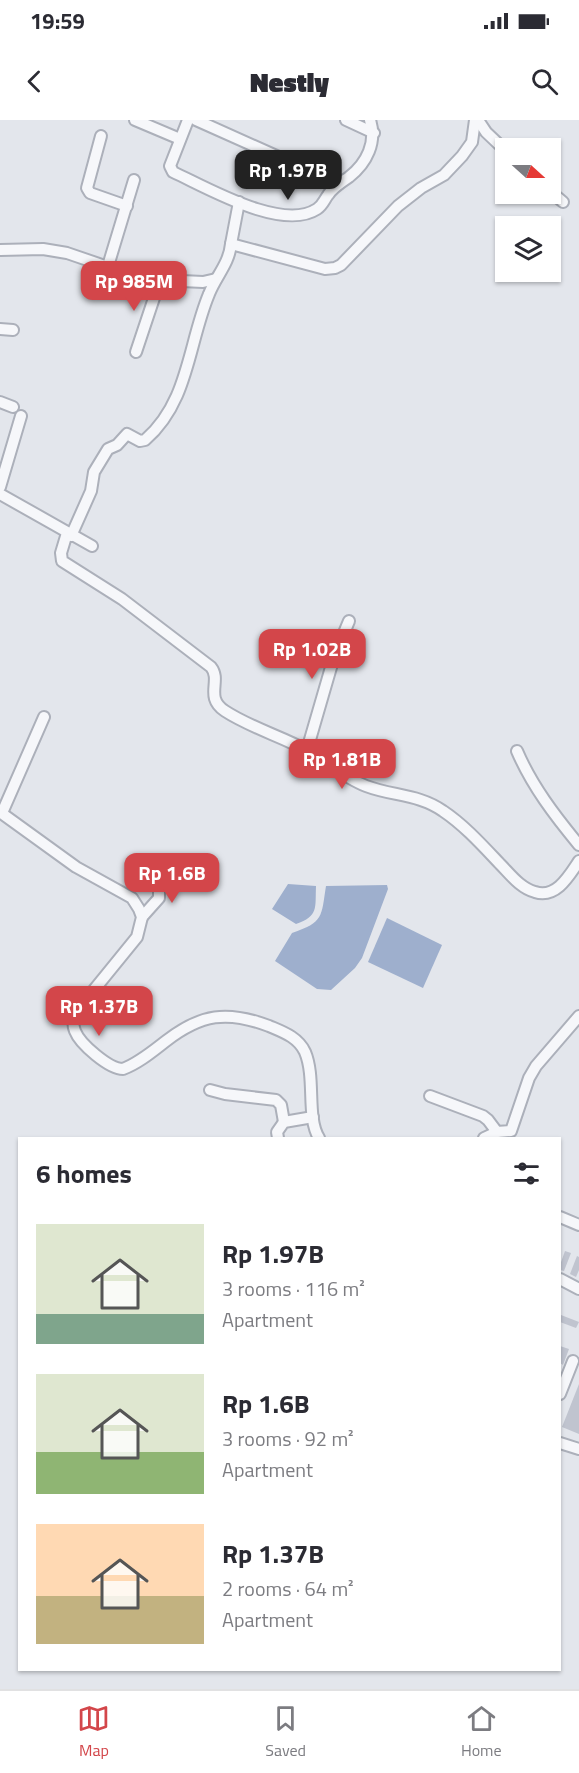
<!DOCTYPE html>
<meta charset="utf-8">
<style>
:root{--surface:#fff;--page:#f7f7f7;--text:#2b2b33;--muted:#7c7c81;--line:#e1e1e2;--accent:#d3464a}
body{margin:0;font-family:"Titillium Web",sans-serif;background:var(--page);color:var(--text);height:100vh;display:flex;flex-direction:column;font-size:22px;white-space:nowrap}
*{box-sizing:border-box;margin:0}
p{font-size:20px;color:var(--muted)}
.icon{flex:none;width:33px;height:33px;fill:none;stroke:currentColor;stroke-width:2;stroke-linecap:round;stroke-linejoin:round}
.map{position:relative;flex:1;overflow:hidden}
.details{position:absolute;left:18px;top:1017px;width:543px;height:534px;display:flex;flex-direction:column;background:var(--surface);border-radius:0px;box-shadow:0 2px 4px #0004}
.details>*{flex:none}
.needle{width:39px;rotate:111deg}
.buttons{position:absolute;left:495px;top:18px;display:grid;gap:12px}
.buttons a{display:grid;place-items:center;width:66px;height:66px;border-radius:0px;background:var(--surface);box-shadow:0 2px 4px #0004;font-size:30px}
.price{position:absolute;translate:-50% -51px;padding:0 14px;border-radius:12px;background:var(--accent);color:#fff;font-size:20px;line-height:39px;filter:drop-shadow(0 2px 3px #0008)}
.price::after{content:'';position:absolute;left:50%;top:36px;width:18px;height:14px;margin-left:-9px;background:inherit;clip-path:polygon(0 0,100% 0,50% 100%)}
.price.on{background:#222;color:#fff}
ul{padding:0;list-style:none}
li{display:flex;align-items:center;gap:18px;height:150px;padding:0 18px}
li span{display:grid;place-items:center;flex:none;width:168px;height:120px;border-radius:0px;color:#555}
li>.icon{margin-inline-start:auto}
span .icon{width:72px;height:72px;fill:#fffc;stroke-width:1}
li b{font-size:26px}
h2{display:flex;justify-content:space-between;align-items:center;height:72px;padding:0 18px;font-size:26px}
.status{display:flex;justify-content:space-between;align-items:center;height:42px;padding:0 30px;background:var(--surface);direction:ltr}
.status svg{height:16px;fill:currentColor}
header{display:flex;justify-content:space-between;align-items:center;height:78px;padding:0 18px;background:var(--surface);font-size:27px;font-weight:800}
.dock{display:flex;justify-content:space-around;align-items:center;height:84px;border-top:2px solid var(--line);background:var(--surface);font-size:16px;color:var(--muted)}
.dock a{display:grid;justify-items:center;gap:3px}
.dock .on{color:var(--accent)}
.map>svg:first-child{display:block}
</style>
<div class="status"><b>19:59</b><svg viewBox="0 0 49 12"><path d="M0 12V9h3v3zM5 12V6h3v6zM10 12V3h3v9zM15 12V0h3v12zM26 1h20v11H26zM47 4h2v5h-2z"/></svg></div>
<header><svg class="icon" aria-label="back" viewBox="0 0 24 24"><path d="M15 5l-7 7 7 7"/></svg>Nestly<svg class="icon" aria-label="search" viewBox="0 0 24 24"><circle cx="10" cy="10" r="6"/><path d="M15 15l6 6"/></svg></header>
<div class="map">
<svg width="579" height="1569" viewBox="0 0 579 1569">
<rect width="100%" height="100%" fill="#e3e6ec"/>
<!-- water -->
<g fill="#9eafcd">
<path d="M288,764L316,766C315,788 319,796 296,804L272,789Z"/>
<path d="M387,765L388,769L362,838L355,848L331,870L317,869L275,841L292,813C324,802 321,797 326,766Z"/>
<polygon points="387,798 442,825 423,868 368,842"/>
</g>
<!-- building -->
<g fill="#c0c4cf">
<polygon points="565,1131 571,1133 564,1151 560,1150 560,1145"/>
<polygon points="577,1136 579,1137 579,1150 576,1157 570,1154"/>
<polygon points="561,1195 579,1202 576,1208 560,1202"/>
<polygon points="560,1226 569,1229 563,1245 560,1243"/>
<polygon points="579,1264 579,1314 562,1307"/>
</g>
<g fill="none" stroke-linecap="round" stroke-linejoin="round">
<defs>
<g id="minor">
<polyline points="135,0 180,19"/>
<path d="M188,0L170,46L173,52C206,67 282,112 317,89C323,85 324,80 328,75C333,67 342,62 349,57C367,43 377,22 370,0"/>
<polyline points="196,0 339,64"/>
<polyline points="346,0 374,13"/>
<polyline points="478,0 486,12 506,31"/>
<polyline points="101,16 87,68 90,73 127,86"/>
<polyline points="550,71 563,82"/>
<polyline points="231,124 239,82"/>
<polyline points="0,130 43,129 67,133 134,156 160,160 203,162 216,159"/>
<polyline points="108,146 134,60"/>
<polyline points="0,209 13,210"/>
<polyline points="136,232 160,160"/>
<polyline points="0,282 13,287"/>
<polyline points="0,367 21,296"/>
<polyline points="0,374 92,426"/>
<path d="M67,413L61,433L62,441L122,479L211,547C222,561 204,577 225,591C251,608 281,616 308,631C327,642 345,658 366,666C392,676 419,674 443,691C464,705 482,725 500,744C510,754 520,768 535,772C556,779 569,756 579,741"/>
<path d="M71,416L91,371L94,352L108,329L117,325L127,314L140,321L145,320C189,282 188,224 209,174C216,156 229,144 231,124L325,149L335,148L341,145L398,86L421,68L444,55L462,36L472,22L475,0"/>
<polyline points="307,630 334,537 349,501"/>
<path d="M517,631C532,666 555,696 579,725"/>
<path d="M0,692L76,747L132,778L139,789L142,797L137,817L76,892C74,899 72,904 75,911C80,924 109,949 123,949C139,943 153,931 166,921C201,894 227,890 269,906C283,912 298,917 305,932C316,958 306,997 319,1018"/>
<polyline points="2,693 44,597"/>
<polyline points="142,797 159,778 159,753"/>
<polyline points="210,970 225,974 276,980 281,985 284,1002"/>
<polyline points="430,976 483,996 488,1000 497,1012"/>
<polyline points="278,1018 277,1012 284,1002 313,997"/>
<polyline points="484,1018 497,1012 511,1011 529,958 536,946 579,896"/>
<polyline points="560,1097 579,1105"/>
<polyline points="560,1159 579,1169"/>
<polyline points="560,1274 573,1241"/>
<polyline points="560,1323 579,1329"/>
</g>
</defs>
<!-- minor casing -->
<use href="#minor" stroke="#acb0ba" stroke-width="14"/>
<!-- minor -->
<use href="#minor" stroke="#f6f7fa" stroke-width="10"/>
</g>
</svg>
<div class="buttons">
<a><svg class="needle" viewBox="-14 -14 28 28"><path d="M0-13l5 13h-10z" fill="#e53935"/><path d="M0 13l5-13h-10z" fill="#7c7c81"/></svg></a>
<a><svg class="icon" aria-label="layers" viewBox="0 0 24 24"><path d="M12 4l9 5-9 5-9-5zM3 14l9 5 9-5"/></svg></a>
</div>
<b class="price on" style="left:288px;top:81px">Rp 1.97B</b>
<b class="price" style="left:134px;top:192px">Rp 985M</b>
<b class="price" style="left:312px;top:560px">Rp 1.02B</b>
<b class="price" style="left:342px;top:670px">Rp 1.81B</b>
<b class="price" style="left:172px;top:784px">Rp 1.6B</b>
<b class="price" style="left:99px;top:917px">Rp 1.37B</b>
<section class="details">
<h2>6 homes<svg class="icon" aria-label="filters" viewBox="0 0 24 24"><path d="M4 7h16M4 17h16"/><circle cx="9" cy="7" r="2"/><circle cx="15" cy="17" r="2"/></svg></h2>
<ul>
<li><span style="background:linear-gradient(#dfe7d0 75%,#7fa58c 0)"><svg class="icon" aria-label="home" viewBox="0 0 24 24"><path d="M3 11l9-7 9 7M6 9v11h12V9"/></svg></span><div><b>Rp 1.97B</b><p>3 rooms · 116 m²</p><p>Apartment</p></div></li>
<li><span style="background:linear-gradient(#dfe7d0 65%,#8fb573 0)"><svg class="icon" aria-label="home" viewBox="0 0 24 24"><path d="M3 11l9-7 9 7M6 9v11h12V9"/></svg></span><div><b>Rp 1.6B</b><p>3 rooms · 92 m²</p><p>Apartment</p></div></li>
<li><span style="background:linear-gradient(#ffd9b3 60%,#c2b280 0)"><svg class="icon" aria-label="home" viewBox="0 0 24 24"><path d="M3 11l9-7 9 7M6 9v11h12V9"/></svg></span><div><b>Rp 1.37B</b><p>2 rooms · 64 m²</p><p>Apartment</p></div></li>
</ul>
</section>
</div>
<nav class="dock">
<a class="on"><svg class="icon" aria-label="map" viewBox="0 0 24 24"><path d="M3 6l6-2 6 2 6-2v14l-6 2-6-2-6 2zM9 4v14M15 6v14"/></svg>Map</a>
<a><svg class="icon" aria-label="saved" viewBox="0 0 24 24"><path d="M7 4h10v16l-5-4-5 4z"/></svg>Saved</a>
<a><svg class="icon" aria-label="home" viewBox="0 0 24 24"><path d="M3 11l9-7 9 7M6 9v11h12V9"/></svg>Home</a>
</nav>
